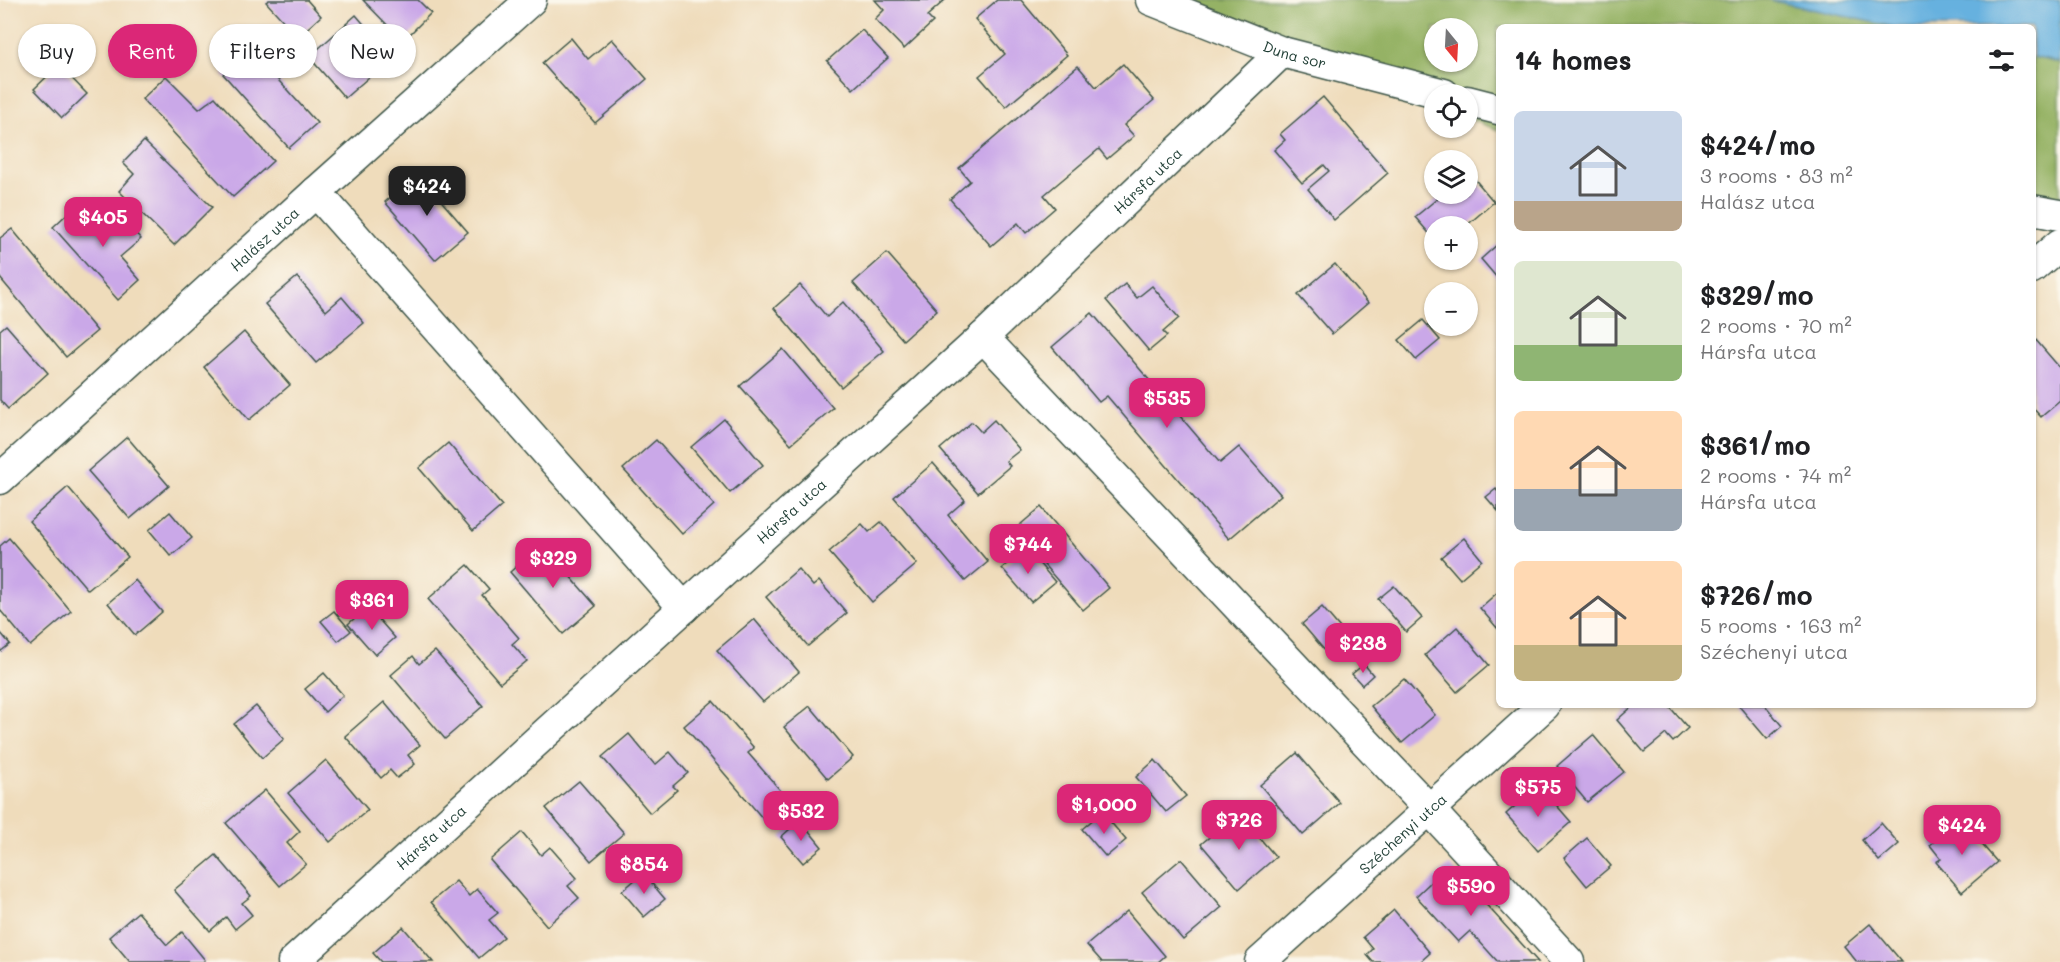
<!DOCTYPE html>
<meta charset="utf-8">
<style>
:root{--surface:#fff;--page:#f2f2f2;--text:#202124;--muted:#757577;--accent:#db2777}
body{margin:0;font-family:Mali,sans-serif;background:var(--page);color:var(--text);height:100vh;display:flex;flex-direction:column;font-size:22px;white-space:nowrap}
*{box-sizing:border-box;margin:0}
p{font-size:20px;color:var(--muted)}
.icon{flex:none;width:33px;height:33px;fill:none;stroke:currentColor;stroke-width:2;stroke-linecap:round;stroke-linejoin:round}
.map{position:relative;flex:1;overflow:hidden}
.side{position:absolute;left:1496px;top:24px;width:540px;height:684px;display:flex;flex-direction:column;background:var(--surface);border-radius:9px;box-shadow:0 2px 4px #0004}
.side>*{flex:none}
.banner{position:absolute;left:18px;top:24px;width:570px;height:54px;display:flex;gap:12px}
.needle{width:39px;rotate:162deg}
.tools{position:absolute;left:1424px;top:18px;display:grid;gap:12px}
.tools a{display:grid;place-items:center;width:54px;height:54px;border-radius:50%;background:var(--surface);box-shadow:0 2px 4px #0004;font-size:30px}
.price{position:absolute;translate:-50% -51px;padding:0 14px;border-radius:12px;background:var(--accent);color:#fff;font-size:20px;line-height:39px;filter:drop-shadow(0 2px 3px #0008)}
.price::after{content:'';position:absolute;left:50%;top:36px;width:18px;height:14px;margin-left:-9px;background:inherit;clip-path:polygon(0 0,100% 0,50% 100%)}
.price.on{background:#222;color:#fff}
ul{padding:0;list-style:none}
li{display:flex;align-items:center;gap:18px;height:150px;padding:0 18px}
li span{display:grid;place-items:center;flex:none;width:168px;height:120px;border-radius:9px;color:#555}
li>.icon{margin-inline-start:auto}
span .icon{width:72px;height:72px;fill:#fffc;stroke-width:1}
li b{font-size:26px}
h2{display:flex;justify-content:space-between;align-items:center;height:72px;padding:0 18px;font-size:26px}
.chip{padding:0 21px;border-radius:27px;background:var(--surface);box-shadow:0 2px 4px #0004;font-size:21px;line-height:54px}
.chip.on{background:var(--accent);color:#fff}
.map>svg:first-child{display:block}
</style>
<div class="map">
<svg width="2060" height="962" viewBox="0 0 2060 962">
<rect width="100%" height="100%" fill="#fbf7ec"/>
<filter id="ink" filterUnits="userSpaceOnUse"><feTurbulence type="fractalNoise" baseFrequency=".0167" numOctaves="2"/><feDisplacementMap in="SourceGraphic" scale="12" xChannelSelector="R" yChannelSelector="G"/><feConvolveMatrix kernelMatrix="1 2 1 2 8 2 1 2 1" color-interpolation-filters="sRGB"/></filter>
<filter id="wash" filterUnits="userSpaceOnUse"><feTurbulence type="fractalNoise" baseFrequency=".008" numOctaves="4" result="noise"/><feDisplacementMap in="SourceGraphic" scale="24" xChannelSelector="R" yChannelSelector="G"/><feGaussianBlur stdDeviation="1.35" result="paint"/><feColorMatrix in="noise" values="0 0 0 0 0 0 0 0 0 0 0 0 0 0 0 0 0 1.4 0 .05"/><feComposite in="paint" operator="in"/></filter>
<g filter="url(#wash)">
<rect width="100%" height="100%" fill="#efdcbb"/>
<!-- forest -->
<g fill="#95b265" stroke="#5a784c" stroke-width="1.5" fill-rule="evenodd">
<path d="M1160,0H1770L1894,27H1498V130L1467,118V94ZM1434,28H1467V62H1434Z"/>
<polygon points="2032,57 2060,63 2060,204 2033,204"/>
</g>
<!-- water -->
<polygon fill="#66b1df" stroke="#42778a" stroke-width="1.5" points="1770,0 2060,0 2060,63 2033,57 2032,27 1894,27"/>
<g id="blocks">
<!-- building -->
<g fill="#caa8e8">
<polygon points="269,0 307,0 321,16 298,37 266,2"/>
<polygon points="363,0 418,0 431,13 403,41"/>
<polygon points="875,0 945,0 927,16 933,22 904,49 875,19 884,10"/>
<polygon points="997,0 1021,0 1067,55 1006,107 979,76 1005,54 975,19"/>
<polygon points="356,15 392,57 345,98 309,57"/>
<polygon points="862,30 888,58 853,89 827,61"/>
<polygon points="571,38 588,59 612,39 647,79 595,123 542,63"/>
<polygon points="251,50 317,123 289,148 223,74"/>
<polygon points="1123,64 1154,100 1124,125 1134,136 1107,159 1099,149 1044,195 1055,208 1026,233 1018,223 991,246 950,199 970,181 959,168 1078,66 1096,87"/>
<polygon points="59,65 87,94 62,118 34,89"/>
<polygon points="166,76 199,109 215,97 273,161 233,197 142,99"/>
<polygon points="1323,97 1388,173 1334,220 1308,189 1329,171 1324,165 1302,183 1274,150 1285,140 1280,134"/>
<polygon points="144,141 212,207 174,245 119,191 134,174 123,163"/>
<polygon points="1467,170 1494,202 1466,226 1434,226 1434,239 1415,217 1443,194 1467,194"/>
<polygon points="418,174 468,232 435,260 385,202"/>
<polygon points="110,205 141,239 120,257 140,280 118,300 53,227 68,213 83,230"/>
<polygon points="12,229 97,331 66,357 0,278 0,238"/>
<polygon points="1498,244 1498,279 1481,259"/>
<polygon points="887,253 937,310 903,340 853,283"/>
<polygon points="1335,264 1368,303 1332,334 1298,295"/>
<polygon points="297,277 326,311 342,297 364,323 316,363 265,304"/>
<polygon points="1125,284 1137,298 1152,286 1179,318 1163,332 1167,336 1149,351 1106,300"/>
<polygon points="800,285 827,317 843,302 884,351 841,387 774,308"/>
<polygon points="1092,313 1220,463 1239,447 1281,495 1229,539 1107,396 1099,402 1052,347"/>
<polygon points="1423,320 1440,340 1416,360 1399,340"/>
<polygon points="6,325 48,373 8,409 0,400 0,330"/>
<polygon points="244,332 290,385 249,420 204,367"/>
<polygon points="2035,339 2060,368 2060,401 2041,417 2032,407 2032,341"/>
<polygon points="783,349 833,408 791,444 740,386"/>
<polygon points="724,419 763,465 730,493 691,447"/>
<polygon points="994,420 1020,450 1006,461 1010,466 978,493 940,449 972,422 981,432"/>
<polygon points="127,437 169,486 130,519 88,471"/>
<polygon points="656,440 714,505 682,534 623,469"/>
<polygon points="448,443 502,506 473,531 419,468"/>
<polygon points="933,463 965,500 948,515 988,562 965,581 894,497"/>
<polygon points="68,487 128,557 88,590 29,521"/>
<polygon points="1496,489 1498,492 1498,511 1486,497"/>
<polygon points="1041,507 1109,588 1083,610 1014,530"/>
<polygon points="170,512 192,538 171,556 149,530"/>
<polygon points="881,522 917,564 872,602 829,552 862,524 869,532"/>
<polygon points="9,538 71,611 30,646 0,610 0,546"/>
<polygon points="1464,538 1482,560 1460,579 1441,557"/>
<polygon points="542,544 596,606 563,634 510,572"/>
<polygon points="1026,548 1055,582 1031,602 1002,568"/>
<polygon points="468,565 489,589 482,595 519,638 512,644 527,661 500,683 428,599"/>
<polygon points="798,569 813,586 819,581 847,613 808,646 766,597"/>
<polygon points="135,580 162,612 135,635 108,603"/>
<polygon points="1394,586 1422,618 1406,632 1378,599"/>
<polygon points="1498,592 1498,629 1480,608"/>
<polygon points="368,607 395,638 375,655 348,624"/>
<polygon points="1322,607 1352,642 1332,659 1302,624"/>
<polygon points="334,611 351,631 338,641 321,621"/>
<polygon points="754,619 799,672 763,702 717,650"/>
<polygon points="1457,627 1489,665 1457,692 1425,655"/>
<polygon points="0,632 10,644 0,652"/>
<polygon points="435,651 483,706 445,739 391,675 413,656 419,664"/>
<polygon points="1364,664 1373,675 1362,685 1352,674"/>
<polygon points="324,673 343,695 325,712 305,689"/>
<polygon points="1404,679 1435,715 1402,743 1371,706"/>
<polygon points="713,701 754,748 748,753 793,805 769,826 684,726"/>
<polygon points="384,702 420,745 408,755 415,764 397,778 390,770 381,778 345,736"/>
<polygon points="1634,705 1668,705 1688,728 1673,742 1666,734 1644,752 1617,720"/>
<polygon points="1738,705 1765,705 1782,726 1767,739"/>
<polygon points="256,706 284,739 262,758 234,724"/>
<polygon points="810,706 853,757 828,779 784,727"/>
<polygon points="629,734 655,765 670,752 688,773 673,786 677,790 650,813 602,757"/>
<polygon points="1593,735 1624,772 1587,802 1557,766"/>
<polygon points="1297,753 1340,803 1303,835 1260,785"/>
<polygon points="326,760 368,810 330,842 288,793"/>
<polygon points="1155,760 1186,796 1166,812 1136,777"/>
<polygon points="579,781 624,833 591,861 546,808"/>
<polygon points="1539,785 1571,822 1538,851 1506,814"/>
<polygon points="265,790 300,831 287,843 306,864 280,886 226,823"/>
<polygon points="1102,812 1126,840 1106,857 1082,829"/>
<polygon points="1238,813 1276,857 1239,889 1201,844"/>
<polygon points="1960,819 1997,862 1962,892 1936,862 1941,859 1930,845"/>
<polygon points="800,820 822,847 803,863 781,837"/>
<polygon points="1881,823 1899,844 1879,861 1862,840"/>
<polygon points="522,832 541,855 550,847 577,878 568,886 579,898 547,926 490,860"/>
<polygon points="1587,838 1611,866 1587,886 1564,858"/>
<polygon points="216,855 251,896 242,903 252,915 235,929 226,917 210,931 174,890"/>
<polygon points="1181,859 1222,907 1183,940 1142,892"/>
<polygon points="1449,865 1492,911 1538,962 1498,962 1470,931 1458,942 1416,896"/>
<polygon points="643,873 665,899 644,917 622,891"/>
<polygon points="456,881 469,896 477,889 498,913 489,920 504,937 479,958 431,902"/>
<polygon points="1394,910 1430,953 1420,962 1373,962 1367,955 1373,949 1363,937"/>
<polygon points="1127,911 1165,956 1158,962 1102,962 1087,945"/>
<polygon points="138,912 167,945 182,932 205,960 203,962 130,962 109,937"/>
<polygon points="1870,924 1902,962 1857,962 1844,946"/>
<polygon points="403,927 433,962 381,962 373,953"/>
</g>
</g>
</g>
<g filter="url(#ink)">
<use href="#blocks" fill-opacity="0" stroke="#3e5548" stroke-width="1.5"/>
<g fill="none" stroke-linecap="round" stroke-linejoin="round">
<defs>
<g id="street">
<path id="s1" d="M1151,0L1282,52L1444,94"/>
<polyline points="1467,101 1498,109"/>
<polyline points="316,192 684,608"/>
<polyline points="2032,210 2060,215"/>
<polyline points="2032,268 2060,244"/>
<polyline points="983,337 1429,809 1569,962"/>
<path id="s2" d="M0,479L316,192L531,0"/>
<path id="s3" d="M293,962L983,337L1282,52"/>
<path id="s4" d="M1260,962L1545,705"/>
</g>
</defs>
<!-- street casing -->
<use href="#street" stroke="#3e5548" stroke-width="33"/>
<!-- street -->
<use href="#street" stroke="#fff" stroke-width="30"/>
</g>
</g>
<g text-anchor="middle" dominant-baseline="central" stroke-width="4.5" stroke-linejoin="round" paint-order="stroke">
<!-- street labels -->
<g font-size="15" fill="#1f3d34" stroke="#fbf7ec">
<text stroke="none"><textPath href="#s1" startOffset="154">Duna sor</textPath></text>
<text stroke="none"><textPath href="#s3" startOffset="1158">Hársfa utca</textPath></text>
<text stroke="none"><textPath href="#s2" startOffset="357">Halász utca</textPath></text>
<text stroke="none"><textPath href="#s3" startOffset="672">Hársfa utca</textPath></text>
<text stroke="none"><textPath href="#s4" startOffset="192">Széchenyi utca</textPath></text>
<text stroke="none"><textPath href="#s3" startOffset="186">Hársfa utca</textPath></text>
</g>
</g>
</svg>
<div class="tools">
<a><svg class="needle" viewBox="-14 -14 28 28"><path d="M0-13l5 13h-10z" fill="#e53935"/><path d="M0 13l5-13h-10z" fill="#757577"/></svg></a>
<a><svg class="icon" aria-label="locate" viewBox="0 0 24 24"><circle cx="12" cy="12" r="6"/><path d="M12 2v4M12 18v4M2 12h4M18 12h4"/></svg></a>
<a><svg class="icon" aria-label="layers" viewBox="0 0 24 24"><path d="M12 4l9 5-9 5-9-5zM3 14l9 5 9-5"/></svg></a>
<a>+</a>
<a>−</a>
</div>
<b class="price on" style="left:427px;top:217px">$424</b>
<b class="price" style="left:103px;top:248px">$405</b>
<b class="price" style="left:1167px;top:429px">$535</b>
<b class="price" style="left:1028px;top:575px">$744</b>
<b class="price" style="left:553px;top:589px">$329</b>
<b class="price" style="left:372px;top:631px">$361</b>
<b class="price" style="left:1363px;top:674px">$238</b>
<b class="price" style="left:1538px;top:818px">$575</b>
<b class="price" style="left:1104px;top:835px">$1,000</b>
<b class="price" style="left:801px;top:842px">$532</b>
<b class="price" style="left:1239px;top:851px">$726</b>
<b class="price" style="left:1962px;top:856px">$424</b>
<b class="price" style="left:644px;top:895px">$854</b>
<b class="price" style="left:1471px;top:917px">$590</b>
<div class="banner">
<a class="chip">Buy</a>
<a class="chip on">Rent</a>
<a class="chip">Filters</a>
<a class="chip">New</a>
</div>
<section class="side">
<h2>14 homes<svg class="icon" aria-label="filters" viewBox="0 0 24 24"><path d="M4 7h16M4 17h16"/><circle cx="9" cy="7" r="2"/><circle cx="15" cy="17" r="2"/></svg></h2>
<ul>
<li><span style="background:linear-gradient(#c9d6e8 75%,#b9a48a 0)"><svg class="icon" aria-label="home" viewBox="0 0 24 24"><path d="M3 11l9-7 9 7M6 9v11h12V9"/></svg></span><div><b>$424/mo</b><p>3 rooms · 83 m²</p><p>Halász utca</p></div></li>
<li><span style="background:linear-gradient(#dfe7d0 70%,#8fb573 0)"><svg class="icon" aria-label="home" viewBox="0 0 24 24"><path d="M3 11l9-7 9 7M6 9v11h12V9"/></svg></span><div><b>$329/mo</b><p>2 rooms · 70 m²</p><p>Hársfa utca</p></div></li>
<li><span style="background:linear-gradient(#ffd9b3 65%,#9aa5b1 0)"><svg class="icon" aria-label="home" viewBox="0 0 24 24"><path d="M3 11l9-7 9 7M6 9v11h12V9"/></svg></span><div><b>$361/mo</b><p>2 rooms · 74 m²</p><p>Hársfa utca</p></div></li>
<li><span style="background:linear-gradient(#ffd9b3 70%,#c2b280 0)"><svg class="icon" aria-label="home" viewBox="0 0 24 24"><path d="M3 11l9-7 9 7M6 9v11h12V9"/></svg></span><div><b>$726/mo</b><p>5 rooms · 163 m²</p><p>Széchenyi utca</p></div></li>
</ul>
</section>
</div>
